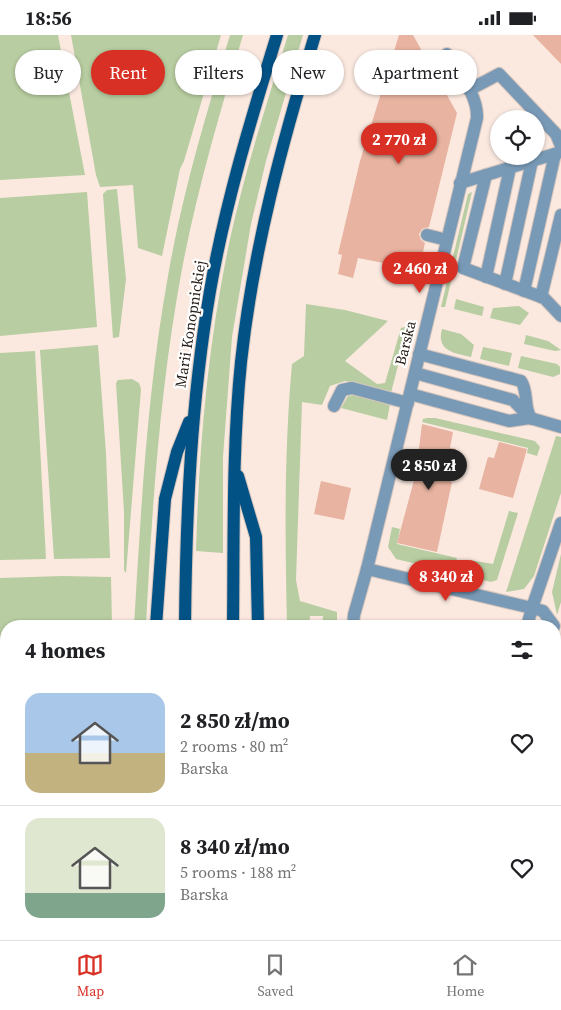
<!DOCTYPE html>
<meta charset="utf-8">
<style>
:root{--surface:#fff;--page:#f6f6f6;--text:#202124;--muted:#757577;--line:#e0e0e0;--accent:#d93025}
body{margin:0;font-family:"Source Serif 4",serif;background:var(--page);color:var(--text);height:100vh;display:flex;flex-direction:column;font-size:19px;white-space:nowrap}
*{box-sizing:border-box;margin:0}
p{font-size:16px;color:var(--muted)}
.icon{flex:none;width:28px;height:28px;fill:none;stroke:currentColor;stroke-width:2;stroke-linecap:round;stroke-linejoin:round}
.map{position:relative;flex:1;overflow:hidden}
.sheet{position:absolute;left:0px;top:585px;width:561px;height:320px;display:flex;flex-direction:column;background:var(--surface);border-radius:20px 20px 0 0;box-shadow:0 1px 4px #0004}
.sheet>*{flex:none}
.hud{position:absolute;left:15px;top:15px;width:531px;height:45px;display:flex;gap:10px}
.tools{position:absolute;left:490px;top:75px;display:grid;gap:10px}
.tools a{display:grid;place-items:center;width:55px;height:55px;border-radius:50%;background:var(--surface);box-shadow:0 1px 4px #0004;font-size:25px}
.price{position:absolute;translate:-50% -42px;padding:0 11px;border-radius:18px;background:var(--accent);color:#fff;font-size:16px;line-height:32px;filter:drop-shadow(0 1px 2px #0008)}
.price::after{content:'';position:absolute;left:50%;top:30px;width:15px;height:11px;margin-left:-8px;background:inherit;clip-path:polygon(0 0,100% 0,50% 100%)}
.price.selected{background:#222;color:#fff}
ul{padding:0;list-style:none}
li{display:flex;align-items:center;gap:15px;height:125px;padding:0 25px}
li+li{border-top:1px solid var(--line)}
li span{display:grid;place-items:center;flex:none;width:140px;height:100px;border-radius:15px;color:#555}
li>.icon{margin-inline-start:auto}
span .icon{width:60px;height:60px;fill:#fffc;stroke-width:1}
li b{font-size:21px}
h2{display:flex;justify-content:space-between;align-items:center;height:60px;padding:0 25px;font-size:21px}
.pill{padding:0 18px;border-radius:22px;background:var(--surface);box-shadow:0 1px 4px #0004;font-size:18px;line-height:45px}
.pill.selected{background:var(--accent);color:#fff}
.status{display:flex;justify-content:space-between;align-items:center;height:35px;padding:0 25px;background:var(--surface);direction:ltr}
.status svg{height:14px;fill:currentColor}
.tabs{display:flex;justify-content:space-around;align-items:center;height:70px;border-top:1px solid var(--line);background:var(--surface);font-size:14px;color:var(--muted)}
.tabs a{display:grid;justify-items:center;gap:2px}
.tabs .selected{color:var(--accent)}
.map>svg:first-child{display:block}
</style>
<div class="status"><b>18:56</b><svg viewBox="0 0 49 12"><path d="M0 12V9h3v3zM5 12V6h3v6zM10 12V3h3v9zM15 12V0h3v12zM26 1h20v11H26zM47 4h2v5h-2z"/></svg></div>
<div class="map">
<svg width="561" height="905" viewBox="0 0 561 905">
<rect width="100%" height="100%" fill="#fbe9e0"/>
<!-- green -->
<g fill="#b8cda1">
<polygon points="0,0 58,0 85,140 0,145"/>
<polygon points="71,0 221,0 184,126 180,134 162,221 138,213 133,150 100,152 96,140"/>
<path d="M230,0H243C220,77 197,155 182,234C160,352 152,472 146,591H134C141,474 147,357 168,241C182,159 206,80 230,0Z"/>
<path d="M288,0H303L266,126L251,189L232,302L223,422V518L196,516C199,411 208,307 230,204C245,135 267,68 288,0Z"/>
<polygon points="117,154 126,244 119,302 113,303 103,159 107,155"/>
<polygon points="87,157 97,292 0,301 0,163"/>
<polygon points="472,157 445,272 441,272 468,159"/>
<polygon points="456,264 484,272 482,281 454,274"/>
<path d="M306,269L345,275L388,286L345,326L377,349L385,348L401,293L408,291L391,358L345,346L330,351L322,370L302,367L296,545L300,566L337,577V591H322L323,581H310L309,591H287C285,503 284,417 292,329L304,321Z"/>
<polygon points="519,271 529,278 520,290 490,283 493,273"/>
<path d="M442,294L461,299L474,310L471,322C454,318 436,316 442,294Z"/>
<polygon points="526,300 548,306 561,315 555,316 524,309"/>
<polygon points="98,310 106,418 110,523 54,524 40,315"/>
<polygon points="483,312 512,318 509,331 480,324"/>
<polygon points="35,316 46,524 0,525 0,318"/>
<polygon points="521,321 557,329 560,332 560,339 553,342 518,333"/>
<polygon points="132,344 139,348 141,354 126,538 124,535 124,477 116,348 118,345"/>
<polygon points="354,360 390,369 387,385 341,373 348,361"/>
<polygon points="427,383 435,383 535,406 540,412 537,421 527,418 528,413 422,387 423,384"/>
<polygon points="556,401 561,402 561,458 534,541 524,554 506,557"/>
<polygon points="509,476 518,478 497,545 491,547 466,541 470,525 493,529"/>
<polygon points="392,492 400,494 397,509 457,523 454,538 396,524 388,512"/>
<polygon points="561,519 561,567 557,580 552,557"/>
<polygon points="62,541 111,542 112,591 6,591 6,759 0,759 0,543"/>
<polygon points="0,776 6,776 6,899 29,899 29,905 0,905"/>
<polygon points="34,899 96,899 94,905 34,905"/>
<polygon points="252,899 299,899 302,905 263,905"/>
</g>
<!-- building -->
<g fill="#e8b3a0">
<polygon points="399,0 413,0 457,78 429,192 422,194 419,199 421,205 425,208 419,235 358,223 353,243 338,239 342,220 338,219 360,126"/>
<polygon points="533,0 561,0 561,29"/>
<polygon points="422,389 453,397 450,413 456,414 450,446 452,447 437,517 397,508 416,438"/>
<polygon points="499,407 527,414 513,463 479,454 488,422 494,423"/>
<polygon points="321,446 351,453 344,485 314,479"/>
</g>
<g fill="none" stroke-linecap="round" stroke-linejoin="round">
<defs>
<g id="service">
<polyline points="469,55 499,39 556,99 561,111"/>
<polyline points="486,140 463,233 544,263 561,281"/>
<polyline points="460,148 561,117"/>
<polyline points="427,200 447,205"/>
<polyline points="486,242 510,133"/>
<polyline points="505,249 532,126"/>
<polyline points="524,256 555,119"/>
<polyline points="541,262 561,180"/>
<path d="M419,319L521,346C529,357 523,375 532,384"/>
<polyline points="415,338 513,365 529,382"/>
<polyline points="410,359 509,386 530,383 561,392"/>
<polyline points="334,371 342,355 352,353 408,368"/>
<polyline points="532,573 543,576 554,591"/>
<polyline points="353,591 354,580 367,534"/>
<polyline points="555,645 561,631"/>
<polyline points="555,708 561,712"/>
</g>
<polyline id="pedestrian" points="527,591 532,573"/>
<path id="minor" d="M447,19C459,38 478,60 477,83L367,534L532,573L561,488"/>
<g id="primary">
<polyline points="238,441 256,502 258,591"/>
<polyline points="156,591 165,464 177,417 189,387"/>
<path d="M185,591C186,479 191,367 210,256C225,169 251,84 277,0"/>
<path d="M233,591C234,503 232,415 241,327C253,215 282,108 315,0"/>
<polyline points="185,899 185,905"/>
<polyline points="234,899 235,905"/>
<polyline points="310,899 312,905"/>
<polyline points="153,905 153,899"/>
</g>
</defs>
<!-- service casing -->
<use href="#service" stroke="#d5c5bc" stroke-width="14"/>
<!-- pedestrian casing -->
<use href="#pedestrian" stroke="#d5c5bc" stroke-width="14"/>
<!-- minor casing -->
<use href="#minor" stroke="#d5c5bc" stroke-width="14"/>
<!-- primary casing -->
<use href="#primary" stroke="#d5c5bc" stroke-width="14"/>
<!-- service -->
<use href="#service" stroke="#799ab7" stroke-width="12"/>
<!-- pedestrian -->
<use href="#pedestrian" stroke="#799ab7" stroke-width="12"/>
<!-- minor -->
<use href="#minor" stroke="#799ab7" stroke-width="12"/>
<!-- primary -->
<use href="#primary" stroke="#035286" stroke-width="12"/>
</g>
<g text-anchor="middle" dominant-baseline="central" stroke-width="4.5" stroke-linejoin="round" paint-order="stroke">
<!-- street labels -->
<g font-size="15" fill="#2a201a" stroke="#fff">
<text transform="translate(190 289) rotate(-81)">Marii Konopnickiej</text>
<text transform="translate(405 308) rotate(-76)">Barska</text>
</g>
</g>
</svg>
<div class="tools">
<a><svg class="icon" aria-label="locate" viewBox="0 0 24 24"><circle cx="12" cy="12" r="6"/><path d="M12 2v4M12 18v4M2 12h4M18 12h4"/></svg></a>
</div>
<b class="price" style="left:399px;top:130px">2 770 zł</b>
<b class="price" style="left:420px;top:259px">2 460 zł</b>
<b class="price selected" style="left:429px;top:456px">2 850 zł</b>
<b class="price" style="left:446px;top:567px">8 340 zł</b>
<div class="hud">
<a class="pill">Buy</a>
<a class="pill selected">Rent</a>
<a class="pill">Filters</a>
<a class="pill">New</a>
<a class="pill">Apartment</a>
</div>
<section class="sheet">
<h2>4 homes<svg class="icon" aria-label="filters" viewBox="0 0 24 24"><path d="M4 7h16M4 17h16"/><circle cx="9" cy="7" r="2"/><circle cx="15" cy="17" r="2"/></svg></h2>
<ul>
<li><span style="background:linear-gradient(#a9c7e8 60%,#c2b280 0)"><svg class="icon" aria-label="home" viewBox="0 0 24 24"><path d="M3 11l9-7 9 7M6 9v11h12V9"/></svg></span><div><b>2 850 zł/mo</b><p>2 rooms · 80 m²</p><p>Barska</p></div><svg class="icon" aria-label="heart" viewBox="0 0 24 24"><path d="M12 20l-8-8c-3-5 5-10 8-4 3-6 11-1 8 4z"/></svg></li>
<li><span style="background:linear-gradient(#dfe7d0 75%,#7fa58c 0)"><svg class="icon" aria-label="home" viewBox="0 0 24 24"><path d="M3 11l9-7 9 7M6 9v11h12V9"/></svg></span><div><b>8 340 zł/mo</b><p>5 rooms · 188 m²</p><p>Barska</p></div><svg class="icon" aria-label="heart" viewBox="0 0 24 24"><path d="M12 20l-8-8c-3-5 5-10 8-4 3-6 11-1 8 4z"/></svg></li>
</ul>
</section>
</div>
<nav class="tabs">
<a class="selected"><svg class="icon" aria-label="map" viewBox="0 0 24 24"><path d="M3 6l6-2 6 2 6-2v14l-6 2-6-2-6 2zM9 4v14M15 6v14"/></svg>Map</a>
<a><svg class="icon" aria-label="saved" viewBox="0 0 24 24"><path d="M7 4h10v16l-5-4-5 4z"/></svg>Saved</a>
<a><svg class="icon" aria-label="home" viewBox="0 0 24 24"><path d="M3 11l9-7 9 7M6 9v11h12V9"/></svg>Home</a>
</nav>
